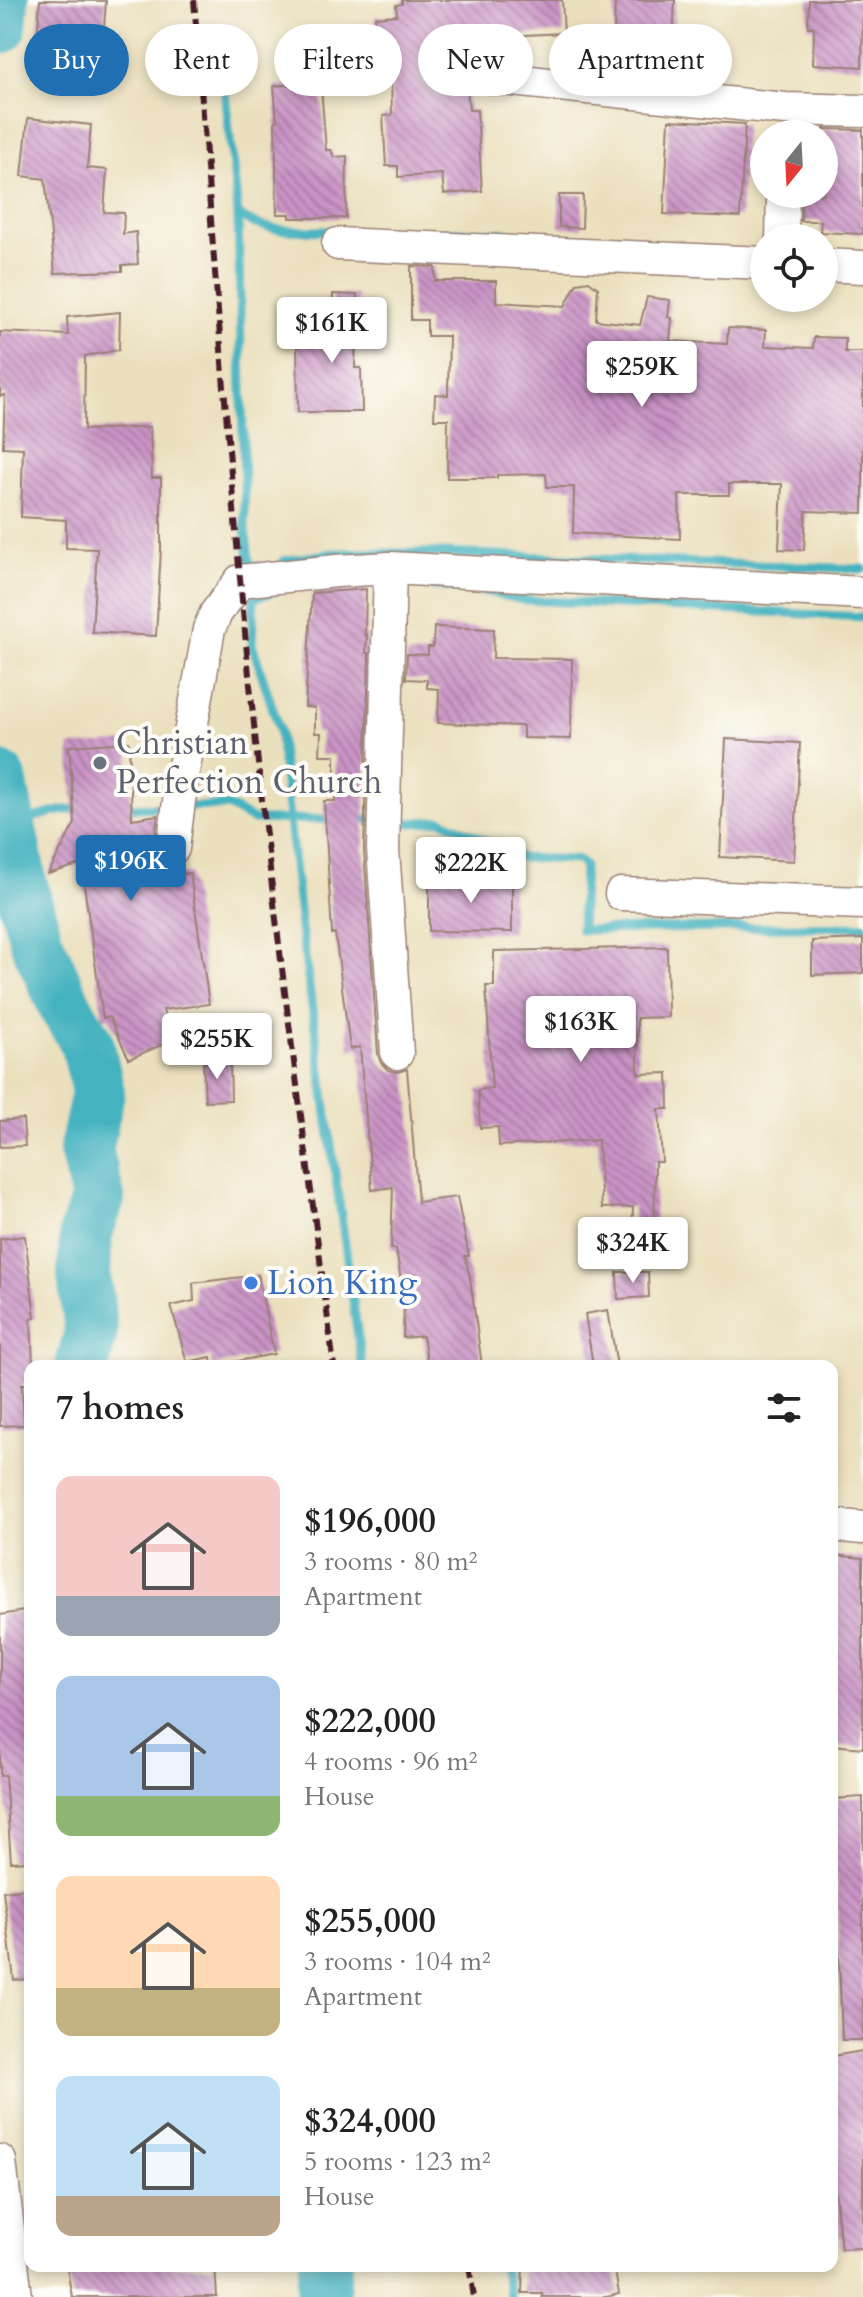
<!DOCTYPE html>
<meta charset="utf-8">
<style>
:root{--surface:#fff;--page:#f6f6f6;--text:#222;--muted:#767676;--accent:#1f6fb2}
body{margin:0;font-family:Cardo,serif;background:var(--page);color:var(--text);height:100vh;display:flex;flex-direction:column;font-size:30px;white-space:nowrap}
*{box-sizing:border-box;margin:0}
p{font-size:26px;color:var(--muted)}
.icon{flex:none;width:44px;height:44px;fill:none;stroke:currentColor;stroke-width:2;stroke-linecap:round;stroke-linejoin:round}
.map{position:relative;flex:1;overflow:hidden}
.side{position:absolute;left:24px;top:1360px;width:814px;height:912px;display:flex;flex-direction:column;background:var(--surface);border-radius:16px;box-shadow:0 4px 12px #0003}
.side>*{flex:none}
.hud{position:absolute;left:24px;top:24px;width:816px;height:72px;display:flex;gap:16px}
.needle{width:52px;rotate:198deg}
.tools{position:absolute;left:750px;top:120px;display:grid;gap:16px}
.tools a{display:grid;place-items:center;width:88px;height:88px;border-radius:50%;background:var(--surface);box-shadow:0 4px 12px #0003;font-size:40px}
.price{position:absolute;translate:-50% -68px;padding:0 18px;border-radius:8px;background:#fff;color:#222;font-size:26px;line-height:52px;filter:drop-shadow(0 2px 4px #0008)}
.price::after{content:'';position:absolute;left:50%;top:48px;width:24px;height:18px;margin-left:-12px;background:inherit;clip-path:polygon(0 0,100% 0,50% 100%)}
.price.on{background:var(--accent);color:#fff}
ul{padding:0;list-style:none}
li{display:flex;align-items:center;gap:24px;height:200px;padding:0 32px}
li span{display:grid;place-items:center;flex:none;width:224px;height:160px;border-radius:16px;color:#555}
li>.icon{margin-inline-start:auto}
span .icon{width:96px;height:96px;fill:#fffc;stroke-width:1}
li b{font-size:34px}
h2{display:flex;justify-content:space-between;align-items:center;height:96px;padding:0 32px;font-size:34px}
.chip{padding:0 28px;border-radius:36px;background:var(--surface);box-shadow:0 4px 12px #0003;font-size:28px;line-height:72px}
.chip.on{background:var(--accent);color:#fff}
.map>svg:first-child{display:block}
</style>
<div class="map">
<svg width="863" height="2297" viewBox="0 0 863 2297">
<defs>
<pattern id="building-back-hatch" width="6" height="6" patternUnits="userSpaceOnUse" patternTransform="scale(2)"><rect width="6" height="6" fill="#c993c5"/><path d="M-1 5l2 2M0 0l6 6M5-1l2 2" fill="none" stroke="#a577a0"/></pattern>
</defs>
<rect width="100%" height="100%" fill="#fdfcf7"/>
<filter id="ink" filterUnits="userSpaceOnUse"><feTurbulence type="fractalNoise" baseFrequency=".0125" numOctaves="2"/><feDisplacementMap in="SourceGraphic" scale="16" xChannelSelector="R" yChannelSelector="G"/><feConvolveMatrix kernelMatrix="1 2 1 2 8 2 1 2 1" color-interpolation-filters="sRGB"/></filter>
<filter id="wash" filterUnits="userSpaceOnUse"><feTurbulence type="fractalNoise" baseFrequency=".006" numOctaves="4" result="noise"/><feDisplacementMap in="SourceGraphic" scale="32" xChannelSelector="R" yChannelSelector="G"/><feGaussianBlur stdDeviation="1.8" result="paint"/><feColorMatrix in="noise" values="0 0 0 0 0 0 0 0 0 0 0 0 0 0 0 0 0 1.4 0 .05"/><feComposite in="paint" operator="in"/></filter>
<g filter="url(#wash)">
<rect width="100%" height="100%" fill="#ebe0be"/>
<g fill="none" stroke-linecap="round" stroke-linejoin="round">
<!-- stream -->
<g stroke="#44b2c0" stroke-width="9">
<polyline points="225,92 238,214 245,526 250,567 257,566"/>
<path d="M238,214C263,235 307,230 339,231"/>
<polyline points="430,232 506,233"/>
<polyline points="283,561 334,553 443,553 863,569"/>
<polyline points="424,585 479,590 524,600 863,617"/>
<polyline points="275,591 254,598 252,644 279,728 301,928 362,1366"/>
<polyline points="121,808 228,806 253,820 334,819"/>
<polyline points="353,818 412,823 442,820 522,858 578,860 584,865 581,930 863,926"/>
<polyline points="7,824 64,810 86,809"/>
<polyline points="503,2266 510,2297"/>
</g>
<!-- river -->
<g stroke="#44b2c0" stroke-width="54">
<polyline points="0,27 2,0"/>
<polyline points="0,779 22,891 37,943 67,1010 87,1042 98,1092 86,1150 98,1198 86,1233 84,1275 91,1331 82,1366"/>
<polyline points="323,2297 325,2266"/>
</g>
</g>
<g id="blocks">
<!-- building -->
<g fill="url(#building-back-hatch)">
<polygon points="40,0 106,1 100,79 35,74"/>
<polygon points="402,0 562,0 564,33 463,38 469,110 477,110 482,191 444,194 442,174 398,177 398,166 386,166 383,116 392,115 390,41 377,42 375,17 397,15 396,5 402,4"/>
<polygon points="615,0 675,0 672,65 613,62"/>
<polygon points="809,0 863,0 862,67 813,64 814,27 808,27"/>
<polygon points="306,83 306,88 321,87 326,150 331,150 334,157 347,156 346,218 290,218 290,214 277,214 275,121 277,121 274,86"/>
<polygon points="28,118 91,125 87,168 107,170 104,212 124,213 123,234 136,232 138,264 122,265 122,271 55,273 45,179 22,176"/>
<polygon points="669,120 745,124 740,217 664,214"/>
<polygon points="824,129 863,130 863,234 820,232 821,221 801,221 802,194 824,194"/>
<polygon points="559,195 583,195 582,228 559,227"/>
<polygon points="411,266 435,267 435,281 496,281 496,302 565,306 577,283 589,281 598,288 596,320 640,325 647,297 670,300 668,317 672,318 670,341 727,344 728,328 766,330 765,346 813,348 814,337 845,338 845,352 863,352 863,513 806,511 804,550 779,549 782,484 729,484 729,495 679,495 680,539 573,533 574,487 547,487 546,474 497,475 497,478 447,478 448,419 434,419 435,394 448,395 449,336 427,336 427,320 411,320"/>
<polygon points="333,294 357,295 355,368 361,368 362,412 298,412 297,343 331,343"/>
<polygon points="120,312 119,350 85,356 84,430 150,427 152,478 161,478 161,549 156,636 92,632 97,549 66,548 66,520 21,517 23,448 3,447 5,395 0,396 0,332 68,335 67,317"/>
<polygon points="366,589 365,635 367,635 366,653 369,653 364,850 378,1054 381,1063 388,1070 398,1072 407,1069 418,1202 457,1197 469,1256 465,1256 470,1278 482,1366 428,1366 423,1336 403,1338 404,1299 396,1249 391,1249 393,1187 372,1190 360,1047 350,1049 335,933 332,934 324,801 335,801 335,755 320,755 321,733 315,733 315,708 305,707 312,593"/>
<polygon points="434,627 494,629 493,658 572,659 571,739 523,738 523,726 438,723 439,689 427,688 427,680 406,679 407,654 428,655 428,647 433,647"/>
<polygon points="726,739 800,743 794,861 720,857"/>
<polygon points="129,742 132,819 158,815 154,846 156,856 161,863 169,866 171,876 190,873 209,1004 163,1010 171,1041 129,1059 109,1017 103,1018 81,864 48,874 75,823 69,746"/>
<polygon points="429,879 512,879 512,932 429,931"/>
<polygon points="863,939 863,973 812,975 812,941"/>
<polygon points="667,947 668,1017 637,1018 638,1074 668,1073 669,1109 659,1109 662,1162 655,1162 654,1257 632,1256 633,1207 602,1208 598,1140 499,1146 498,1127 480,1128 478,1090 492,1088 486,986 494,986 494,951"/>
<polygon points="230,1059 231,1100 205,1101 203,1063"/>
<polygon points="23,1119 25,1146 0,1147 0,1121"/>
<polygon points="25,1236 35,1318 31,1319 33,1366 30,1366 30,1384 22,1384 24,1425 0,1426 0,1239"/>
<polygon points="617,1272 648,1272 649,1297 618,1299"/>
<polygon points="258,1275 274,1354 212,1366 211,1357 187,1362 171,1306 194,1301 193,1283"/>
<polygon points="608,1310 617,1366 593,1366 585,1314"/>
<polygon points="832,1555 863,1558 863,1748 832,1745"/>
<polygon points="30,1610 30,1861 11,1862 5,1775 0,1776 0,1615"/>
<polygon points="863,1797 863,2040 842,2040 836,1875 832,1875 832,1799"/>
<polygon points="30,1888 30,1979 14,1980 3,1891"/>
<polygon points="863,2051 863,2248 841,2249 835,2191 832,2191 832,2056"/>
<polygon points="83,2266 215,2266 217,2297 72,2297 67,2269"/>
<polygon points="523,2266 614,2266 619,2294 606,2297 542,2297 542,2293 522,2293"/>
</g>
</g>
</g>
<g filter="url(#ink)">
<use href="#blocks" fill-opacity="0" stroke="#9a8074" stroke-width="2"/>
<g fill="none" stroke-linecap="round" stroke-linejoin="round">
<defs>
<g id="minor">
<polyline points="493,78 785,109 863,111"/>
<polyline points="782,238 783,194"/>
<polyline points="338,244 764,263"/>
<polyline points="824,265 863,267"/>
<polyline points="390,568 383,849 397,1053"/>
<polyline points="173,848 182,778 209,629 216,613 240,581 336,571 390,568 863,593"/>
<polyline points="621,894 863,903"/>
<polyline points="832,1525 863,1528"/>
<polyline points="0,2161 16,2297"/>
</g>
</defs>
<!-- minor casing -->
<use href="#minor" stroke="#9a8074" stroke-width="35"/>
<!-- minor -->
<use href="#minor" stroke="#fff" stroke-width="32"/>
<!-- rail -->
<g stroke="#4a1f2b" stroke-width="6" stroke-dasharray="12 6" stroke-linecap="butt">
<path d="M194,0C213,238 229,477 253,715C275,933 306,1149 334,1366"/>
<polyline points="469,2266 474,2297"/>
</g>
</g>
</g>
<!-- markers -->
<circle fill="#6b7280" stroke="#fdfcf7" stroke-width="3" cx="100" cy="763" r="8"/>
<circle fill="#3f7fe0" stroke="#fdfcf7" stroke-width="3" cx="251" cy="1283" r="8"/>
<g text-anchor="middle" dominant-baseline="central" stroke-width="8" stroke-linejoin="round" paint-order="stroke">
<!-- worship labels -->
<g font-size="34" fill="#5b616d" stroke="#fdfcf7" text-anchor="start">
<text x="116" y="743">Christian<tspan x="116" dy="39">Perfection Church</tspan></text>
</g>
<!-- shop labels -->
<g font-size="34" fill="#366cbe" stroke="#fdfcf7" text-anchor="start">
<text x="267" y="1283">Lion King</text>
</g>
</g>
</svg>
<div class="tools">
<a><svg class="needle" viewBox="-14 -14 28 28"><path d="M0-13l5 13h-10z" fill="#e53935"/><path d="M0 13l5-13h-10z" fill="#767676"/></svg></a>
<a><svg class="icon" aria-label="locate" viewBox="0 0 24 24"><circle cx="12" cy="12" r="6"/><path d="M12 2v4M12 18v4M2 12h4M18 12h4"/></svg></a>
</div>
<b class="price" style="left:332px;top:365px">$161K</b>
<b class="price" style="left:642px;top:409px">$259K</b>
<b class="price on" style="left:131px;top:903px">$196K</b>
<b class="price" style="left:471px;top:905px">$222K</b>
<b class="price" style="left:581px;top:1064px">$163K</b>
<b class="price" style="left:217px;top:1081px">$255K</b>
<b class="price" style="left:633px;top:1285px">$324K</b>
<div class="hud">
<a class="chip on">Buy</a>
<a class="chip">Rent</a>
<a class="chip">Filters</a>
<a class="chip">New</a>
<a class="chip">Apartment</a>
</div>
<section class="side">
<h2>7 homes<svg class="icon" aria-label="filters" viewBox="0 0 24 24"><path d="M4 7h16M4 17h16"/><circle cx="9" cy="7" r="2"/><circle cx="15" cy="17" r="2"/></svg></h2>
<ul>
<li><span style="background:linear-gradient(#f6c9c9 75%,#9aa5b1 0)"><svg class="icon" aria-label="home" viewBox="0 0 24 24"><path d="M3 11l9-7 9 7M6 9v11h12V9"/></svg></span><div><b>$196,000</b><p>3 rooms · 80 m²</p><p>Apartment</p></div></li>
<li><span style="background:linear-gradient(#a9c7e8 75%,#8fb573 0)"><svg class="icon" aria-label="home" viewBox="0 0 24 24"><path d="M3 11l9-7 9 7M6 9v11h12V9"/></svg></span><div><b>$222,000</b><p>4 rooms · 96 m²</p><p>House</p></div></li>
<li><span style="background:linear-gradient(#ffd9b3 70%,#c2b280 0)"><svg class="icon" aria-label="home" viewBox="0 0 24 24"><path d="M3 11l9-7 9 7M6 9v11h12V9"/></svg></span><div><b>$255,000</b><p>3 rooms · 104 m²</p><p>Apartment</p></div></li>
<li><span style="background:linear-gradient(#bfe0f5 75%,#b9a48a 0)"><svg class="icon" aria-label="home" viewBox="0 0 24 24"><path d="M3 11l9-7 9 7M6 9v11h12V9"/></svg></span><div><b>$324,000</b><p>5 rooms · 123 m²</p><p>House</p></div></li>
</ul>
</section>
</div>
